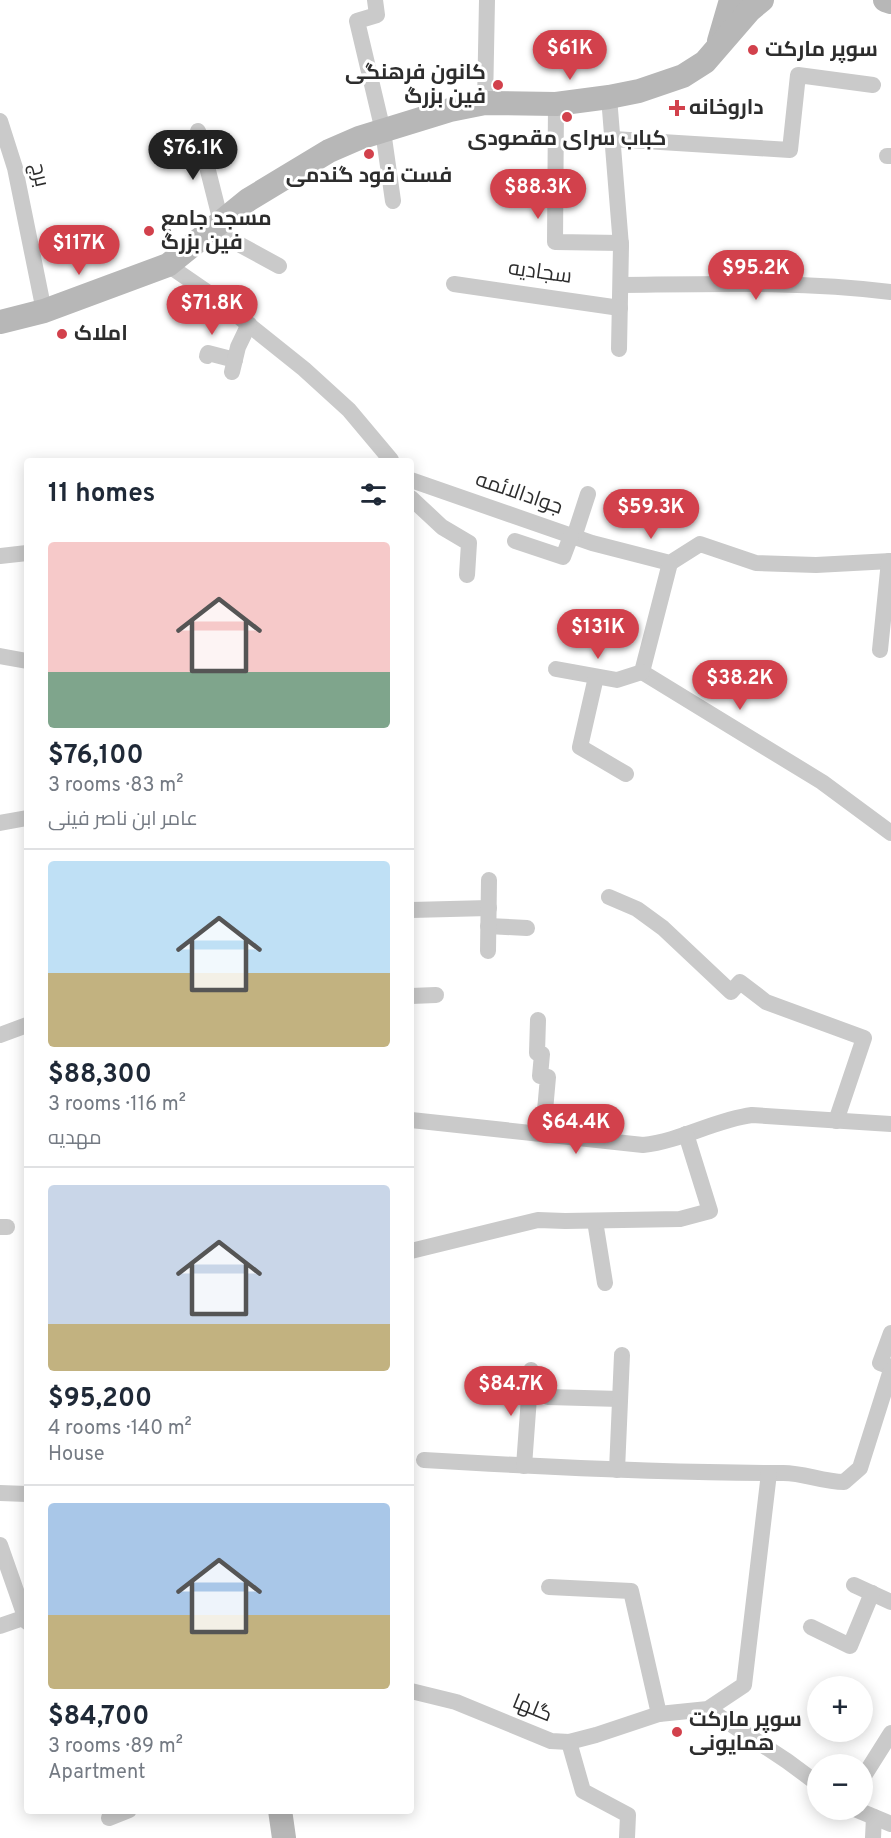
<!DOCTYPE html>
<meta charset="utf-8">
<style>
:root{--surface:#fff;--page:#f2f2f3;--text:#1f2937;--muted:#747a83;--line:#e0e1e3;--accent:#d2414c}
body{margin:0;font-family:Overpass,Cairo,sans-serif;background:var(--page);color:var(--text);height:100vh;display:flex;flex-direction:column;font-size:22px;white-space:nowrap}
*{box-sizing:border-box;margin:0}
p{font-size:20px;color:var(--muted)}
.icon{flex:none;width:33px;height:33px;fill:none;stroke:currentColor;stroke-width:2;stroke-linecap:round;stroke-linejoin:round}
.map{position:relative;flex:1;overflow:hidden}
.side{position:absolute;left:24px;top:458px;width:390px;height:1356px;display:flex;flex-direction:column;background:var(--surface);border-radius:6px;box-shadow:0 3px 15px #0003}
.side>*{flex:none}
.controls{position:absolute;left:807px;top:1676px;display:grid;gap:12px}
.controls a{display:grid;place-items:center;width:66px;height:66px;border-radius:50%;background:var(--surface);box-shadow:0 3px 15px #0003;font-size:30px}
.price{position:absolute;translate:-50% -51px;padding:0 14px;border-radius:21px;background:var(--accent);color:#fff;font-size:20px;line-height:39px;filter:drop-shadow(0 2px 3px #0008)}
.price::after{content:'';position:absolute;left:50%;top:36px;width:18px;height:14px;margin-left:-9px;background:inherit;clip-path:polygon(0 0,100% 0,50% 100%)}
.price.current{background:#222;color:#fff}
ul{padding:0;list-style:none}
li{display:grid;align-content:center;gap:12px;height:318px;padding:0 24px}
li+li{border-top:2px solid var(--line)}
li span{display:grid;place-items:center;height:186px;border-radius:6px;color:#555}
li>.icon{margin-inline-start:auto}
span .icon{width:108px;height:108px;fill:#fffc;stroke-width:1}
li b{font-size:26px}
h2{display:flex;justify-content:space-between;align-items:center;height:72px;padding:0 24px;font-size:26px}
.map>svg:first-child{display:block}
</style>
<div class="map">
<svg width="891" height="1838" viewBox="0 0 891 1838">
<rect width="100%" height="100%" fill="#fff"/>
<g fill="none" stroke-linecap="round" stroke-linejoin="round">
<!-- street -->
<g stroke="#cacaca" stroke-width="16">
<polyline points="375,0 377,15 357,21 383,131 393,201"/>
<polyline points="609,97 621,246 619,349"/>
<polyline points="485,103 487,0"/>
<polyline points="556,104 555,242 621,243"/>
<polyline points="0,121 15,168 44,311"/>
<polyline points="198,131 221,222"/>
<polyline points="613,139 790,150 798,75 873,85"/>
<polyline points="887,156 891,156"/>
<polyline points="213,230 279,266"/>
<polyline points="168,265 213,296 304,369 349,410 391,460"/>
<polyline points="454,284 620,308"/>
<path d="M622,285C712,284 801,281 891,292"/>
<polyline points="207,356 208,353 235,360"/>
<polyline points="232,372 238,347 249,324"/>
<polyline points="411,480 592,543 670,563 700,544 756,563 816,565 891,561"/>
<polyline points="411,498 442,527 469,543 467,575"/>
<polyline points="574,537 588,494"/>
<polyline points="515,541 563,557 571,536"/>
<polyline points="0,556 27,553"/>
<polyline points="670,563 642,672 822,782 891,833"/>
<polyline points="880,650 889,561"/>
<polyline points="0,656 27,661"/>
<polyline points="556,669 617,680 642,672"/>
<polyline points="596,677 580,747 626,774"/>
<polyline points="0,823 27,818"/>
<polyline points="609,897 637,909 663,928 731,992 740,982 766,1002 864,1038 836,1121"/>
<polyline points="411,910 489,908"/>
<polyline points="488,926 527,928"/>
<polyline points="488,951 489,880"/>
<polyline points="411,996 436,995"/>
<polyline points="538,1020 537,1053 542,1054 540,1076 548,1077 543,1133"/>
<polyline points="0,1035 27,1025"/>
<path d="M411,1120L643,1145C681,1141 714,1120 752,1115L891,1124"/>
<polyline points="595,1221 605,1283"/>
<polyline points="0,1227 7,1227"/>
<polyline points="411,1251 538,1220 565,1221 680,1219 710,1211 686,1134"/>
<polyline points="891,1333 880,1363 891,1367"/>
<polyline points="548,1397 620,1399"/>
<path d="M424,1460C543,1467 662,1473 781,1473C802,1472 822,1482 844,1482L860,1468L891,1370"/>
<polyline points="524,1466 531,1370"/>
<polyline points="617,1470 622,1355"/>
<polyline points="0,1493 27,1494"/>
<polyline points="0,1545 27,1622"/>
<polyline points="854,1585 891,1602"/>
<polyline points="549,1587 631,1591 659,1714"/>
<polyline points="0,1626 26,1617"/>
<polyline points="811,1627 850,1646 872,1593"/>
<polyline points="411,1691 456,1702 551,1741 569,1742 596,1735 659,1714 708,1709 744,1685 769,1473"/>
<polyline points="708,1709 787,1761 818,1784"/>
<polyline points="569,1742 583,1791 628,1815 627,1838"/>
<polyline points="862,1779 891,1733"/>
<polyline points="855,1809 891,1824"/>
<polyline points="109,1818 129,1810"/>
<polyline points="873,1838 874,1817"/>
</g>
<!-- secondary -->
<g stroke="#b7b7b7" stroke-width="24">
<polyline points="885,0 891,2"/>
<polyline points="719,41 731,0"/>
<polyline points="0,322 44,311 168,265 248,200 329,151 359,138 450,110 485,103 556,104 609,97 639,91 683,76 705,62 750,10 762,0"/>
<polyline points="280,1810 284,1838"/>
</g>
</g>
<!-- markers -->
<g fill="#d2414c" stroke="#fff" stroke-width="2">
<circle cx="753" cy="50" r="6"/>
<circle cx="498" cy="85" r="6"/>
<path d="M674 99h6v6h6v6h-6v6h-6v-6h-6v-6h6z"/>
<circle cx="567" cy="117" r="6"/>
<circle cx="369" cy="154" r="6"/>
<circle cx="149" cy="231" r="6"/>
<circle cx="62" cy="334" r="6"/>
<circle cx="677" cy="1732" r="6"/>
</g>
<g text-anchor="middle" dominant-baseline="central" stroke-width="6" stroke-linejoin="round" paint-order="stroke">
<!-- poi labels -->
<g font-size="21" font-weight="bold" fill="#2d2d2d" stroke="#fff" text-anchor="start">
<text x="765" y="50">سوپر مارکت</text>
<text x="486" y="73" text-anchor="end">کانون فرهنگی<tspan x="486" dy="24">فین بزرگ</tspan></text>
<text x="689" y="108">داروخانه</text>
<text x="567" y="139" text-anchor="middle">کباب سرای مقصودی</text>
<text x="369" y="176" text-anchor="middle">فست فود گندمی</text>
<text x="161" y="219">مسجد جامع<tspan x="161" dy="24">فین بزرگ</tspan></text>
<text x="74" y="334">املاک</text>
<text x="689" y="1720">سوپر مارکت<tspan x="689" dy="24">همایونی</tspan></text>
</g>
<!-- street labels -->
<g font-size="21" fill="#2d2d2d" stroke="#fff">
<text transform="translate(39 175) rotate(77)">برج</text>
<text transform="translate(540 273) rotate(8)">سجادیه</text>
<text transform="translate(519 494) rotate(19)">جوادالائمه</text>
<text transform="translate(532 1709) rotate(22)">گلها</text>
</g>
</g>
</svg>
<div class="controls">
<a>+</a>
<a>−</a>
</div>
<b class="price" style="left:570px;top:81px">$61K</b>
<b class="price current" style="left:193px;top:181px">$76.1K</b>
<b class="price" style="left:538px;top:220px">$88.3K</b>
<b class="price" style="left:79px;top:276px">$117K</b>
<b class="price" style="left:756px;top:301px">$95.2K</b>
<b class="price" style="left:212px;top:336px">$71.8K</b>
<b class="price" style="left:651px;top:540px">$59.3K</b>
<b class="price" style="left:598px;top:660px">$131K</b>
<b class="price" style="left:740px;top:711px">$38.2K</b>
<b class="price" style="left:576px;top:1155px">$64.4K</b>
<b class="price" style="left:511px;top:1417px">$84.7K</b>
<section class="side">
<h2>11 homes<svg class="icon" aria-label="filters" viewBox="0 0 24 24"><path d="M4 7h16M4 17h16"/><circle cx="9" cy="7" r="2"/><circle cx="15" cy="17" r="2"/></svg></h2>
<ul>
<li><span style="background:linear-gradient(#f6c9c9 70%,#7fa58c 0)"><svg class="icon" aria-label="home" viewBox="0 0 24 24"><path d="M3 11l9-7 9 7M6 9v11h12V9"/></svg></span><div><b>$76,100</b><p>3 rooms · 83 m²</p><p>عامر ابن ناصر فینی</p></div></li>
<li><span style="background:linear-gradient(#bfe0f5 60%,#c2b280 0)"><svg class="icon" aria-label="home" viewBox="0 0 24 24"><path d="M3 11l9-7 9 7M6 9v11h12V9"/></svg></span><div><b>$88,300</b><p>3 rooms · 116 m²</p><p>مهدیه</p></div></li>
<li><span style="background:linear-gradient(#c9d6e8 75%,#c2b280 0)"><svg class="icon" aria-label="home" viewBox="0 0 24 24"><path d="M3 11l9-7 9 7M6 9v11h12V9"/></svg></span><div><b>$95,200</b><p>4 rooms · 140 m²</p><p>House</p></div></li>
<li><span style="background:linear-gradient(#a9c7e8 60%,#c2b280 0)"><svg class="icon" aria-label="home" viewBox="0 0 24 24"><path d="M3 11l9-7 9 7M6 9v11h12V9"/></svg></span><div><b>$84,700</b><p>3 rooms · 89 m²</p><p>Apartment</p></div></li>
</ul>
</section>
</div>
